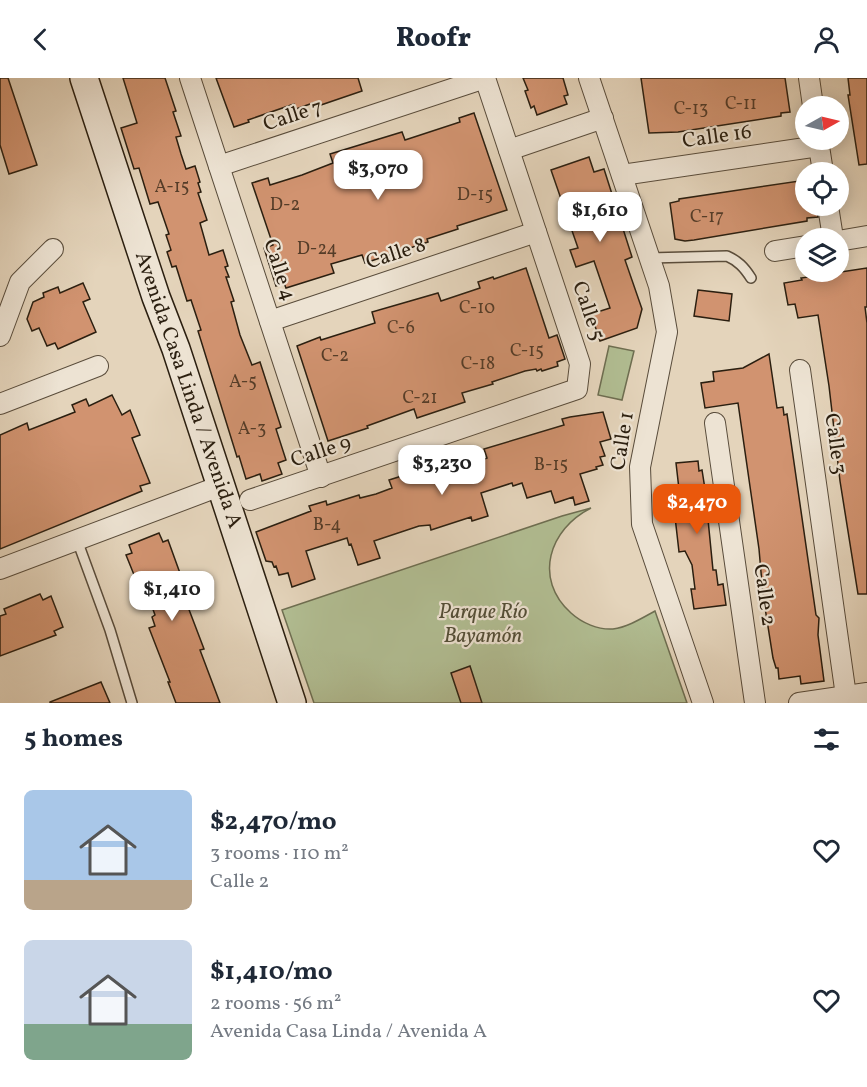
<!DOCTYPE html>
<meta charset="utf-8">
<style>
:root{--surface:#fff;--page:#f2f2f3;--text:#1f2937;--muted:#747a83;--accent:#ea580c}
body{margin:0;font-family:Vollkorn,serif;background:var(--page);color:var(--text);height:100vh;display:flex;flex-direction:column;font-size:22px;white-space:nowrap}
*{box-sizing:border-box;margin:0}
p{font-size:20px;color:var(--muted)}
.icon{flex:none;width:33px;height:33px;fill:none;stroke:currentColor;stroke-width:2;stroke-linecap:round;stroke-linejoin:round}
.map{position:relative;height:625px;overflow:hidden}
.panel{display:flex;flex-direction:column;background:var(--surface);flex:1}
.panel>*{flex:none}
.needle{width:39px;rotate:82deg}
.tools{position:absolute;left:795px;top:18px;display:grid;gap:12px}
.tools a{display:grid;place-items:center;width:54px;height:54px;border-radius:50%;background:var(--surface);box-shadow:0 3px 15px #0003;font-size:30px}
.price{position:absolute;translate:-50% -51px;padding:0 14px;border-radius:12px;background:#fff;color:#222;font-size:20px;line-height:39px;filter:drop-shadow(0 2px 3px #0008)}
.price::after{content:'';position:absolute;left:50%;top:36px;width:18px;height:14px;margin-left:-9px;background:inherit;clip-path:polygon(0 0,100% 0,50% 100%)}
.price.selected{background:var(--accent);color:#fff}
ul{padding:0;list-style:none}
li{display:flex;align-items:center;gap:18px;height:150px;padding:0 24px}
li span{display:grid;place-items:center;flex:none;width:168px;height:120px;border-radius:9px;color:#555}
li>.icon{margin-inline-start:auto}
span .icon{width:72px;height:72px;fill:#fffc;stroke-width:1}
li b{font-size:26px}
h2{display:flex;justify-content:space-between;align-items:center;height:72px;padding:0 24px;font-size:26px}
header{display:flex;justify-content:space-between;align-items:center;height:78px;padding:0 24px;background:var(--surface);font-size:27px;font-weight:800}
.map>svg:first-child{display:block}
</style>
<header><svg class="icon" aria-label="back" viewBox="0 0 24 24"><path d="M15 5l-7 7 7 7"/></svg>Roofr<svg class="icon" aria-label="person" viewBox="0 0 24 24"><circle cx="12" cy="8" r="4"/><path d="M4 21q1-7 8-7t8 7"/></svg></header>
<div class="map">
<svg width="867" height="625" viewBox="0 0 867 625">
<rect width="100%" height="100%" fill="#e4d4bb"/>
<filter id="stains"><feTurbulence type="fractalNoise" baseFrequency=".00333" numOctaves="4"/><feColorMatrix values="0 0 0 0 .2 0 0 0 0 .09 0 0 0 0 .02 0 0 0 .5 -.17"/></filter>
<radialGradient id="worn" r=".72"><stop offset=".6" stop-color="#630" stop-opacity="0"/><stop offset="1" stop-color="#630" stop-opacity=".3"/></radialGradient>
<!-- green -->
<g fill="#b1bd92" stroke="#6e6e51" stroke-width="1.5">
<polygon points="609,268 634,273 622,322 598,317"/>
<path d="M591,430C549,451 533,501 571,535C582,545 598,552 613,551C628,549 642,540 655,533L687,625H314L282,532L562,438Z"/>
</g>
<!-- building -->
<g fill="#d19370" stroke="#2b1f10" stroke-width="1.5">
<polygon points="0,0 8,0 37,87 9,96 0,67"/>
<polygon points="123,0 165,0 176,33 173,34 181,58 176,59 181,76 186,91 195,88 200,104 198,105 201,114 198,115 207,142 200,145 209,177 223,172 228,188 225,189 229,199 226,199 234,223 231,224 240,257 252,287 260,284 281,349 276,351 286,382 278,385 282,396 262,403 260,396 246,401 239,378 237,379 198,253 201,252 191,222 187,223 176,188 172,189 167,174 171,172 166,157 169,156 158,124 150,126 139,90 134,91 121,50 137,45"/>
<polygon points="216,0 358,0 362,13 315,29 313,25 296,31 294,26 248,42 249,44 234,49"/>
<polygon points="523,0 563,0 568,17 564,18 567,26 537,37 534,28 531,30 525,13 528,12"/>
<polygon points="641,0 785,0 790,34 781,35 781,38 678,54 649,55"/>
<polygon points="848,0 867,0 867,86 859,87 848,17 850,17"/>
<polygon points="474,35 507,132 457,148 458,151 427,161 428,164 365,185 362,177 331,186 334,195 286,210 284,205 276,208 264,170 273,167 252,105 268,100 270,107 302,97 333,85 330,76 402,54 405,62 460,44 459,40"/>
<polygon points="589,79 594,94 604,91 632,179 625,182 642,231 637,250 600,263 591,236 610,230 594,183 576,189 570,172 578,170 551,92"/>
<polygon points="806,102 806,128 816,128 818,139 807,140 807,143 694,162 685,163 675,161 670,125 679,123 679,121"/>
<polygon points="526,190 549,260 557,257 565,281 557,284 558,288 542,293 541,291 537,293 536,291 525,293 492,304 493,306 462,315 465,324 417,340 414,331 367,348 368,350 328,363 297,268 320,259 321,262 375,245 372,234 438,215 441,223 480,210 478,204 493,199 494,201"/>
<polygon points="867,190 867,229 865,229 867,245 867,516 858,516 840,403 829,308 818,237 798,240 795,226 788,227 784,205 802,202 801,200"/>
<polygon points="83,205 90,221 83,224 96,254 58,271 55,265 47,268 39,250 32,253 27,241 33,224 44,219 43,215 58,209 60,215"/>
<polygon points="698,212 732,216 729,243 694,238"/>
<polygon points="769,276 777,330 783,329 784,337 787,336 816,537 819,540 818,557 824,603 801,606 800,598 779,601 778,590 776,590 773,580 763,517 759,471 738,325 705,330 701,305 714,303 713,294 743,290"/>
<polygon points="112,317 122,337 130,332 140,357 132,360 150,405 140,408 142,413 0,471 0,357 27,345 29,352 75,334 72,327 86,321 89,328"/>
<polygon points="603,334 611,361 600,364 605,378 600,379 603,387 596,389 597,391 580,396 589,423 575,427 573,419 555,425 551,413 527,420 522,405 513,408 512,405 481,415 488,438 472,443 471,439 431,452 430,447 419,448 374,463 380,480 358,487 351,466 349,467 347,460 306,473 315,501 292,509 288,495 279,497 276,488 274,489 272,484 266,483 256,454 311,433 309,428 326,423 327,427 359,417 360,420 376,416 392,410 389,402 405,397 407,401 438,392 439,396 471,386 487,380 484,371 564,347 562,341 570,339"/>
<polygon points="698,383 699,393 702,392 705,411 713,492 716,492 718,507 723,506 726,527 694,531 691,511 695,511 692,487 685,473 679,474 673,421 680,420 676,385"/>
<polygon points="159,455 163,464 168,462 181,498 177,500 204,571 200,572 220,625 176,625 168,604 170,604 149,550 155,548 152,539 155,537 146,512 141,514 126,477 132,475 129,467"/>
<polygon points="40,516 43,522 51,518 63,549 54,553 56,557 0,578 0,538 6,536 4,531"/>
<polygon points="470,588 482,625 461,625 451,595"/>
<polygon points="101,604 110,625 50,625 50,624"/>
</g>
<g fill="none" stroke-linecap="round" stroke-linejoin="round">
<defs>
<g id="lane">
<path d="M649,180L727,178C738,183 744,189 751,200"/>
<polyline points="77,462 110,552 132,625"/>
</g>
<g id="street">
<polyline points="190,0 321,399"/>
<polyline points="589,0 659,208 667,254 640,389 642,446 703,625"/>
<polyline points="809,0 813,28"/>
<polyline points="818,62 823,94"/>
<polyline points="509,72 603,40"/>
<polyline points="219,88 485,0"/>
<polyline points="622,97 819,68"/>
<polyline points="828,128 833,160"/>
<polyline points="838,163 867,158"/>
<polyline points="775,173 806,168"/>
<polyline points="270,243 536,154"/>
<polyline points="0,258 20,204 53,171"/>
<polyline points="800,292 847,625"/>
<polyline points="0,326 98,288"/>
<polyline points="715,345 755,625"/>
<polyline points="250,422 577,311 580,286 485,0"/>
<polyline points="0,491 220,408"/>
<polyline points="799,625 867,615"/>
</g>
<polyline id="secondary" points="84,0 156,219 176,271 292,625"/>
</defs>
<!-- lane casing -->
<use href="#lane" stroke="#594c3b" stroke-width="12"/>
<!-- street casing -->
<use href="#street" stroke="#594c3b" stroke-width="22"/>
<!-- secondary casing -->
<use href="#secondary" stroke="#2b1f10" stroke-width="30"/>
<!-- lane -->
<use href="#lane" stroke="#ede3d3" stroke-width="9"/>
<!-- street -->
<use href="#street" stroke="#ede3d3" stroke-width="20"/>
<!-- secondary -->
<use href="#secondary" stroke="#ede3d3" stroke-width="27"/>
</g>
<g text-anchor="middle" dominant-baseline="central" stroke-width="4.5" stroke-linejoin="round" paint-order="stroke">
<!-- number labels -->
<g font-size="18" fill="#543c28">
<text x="741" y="26">C-11</text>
<text x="691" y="31">C-13</text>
<text x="172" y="109">A-15</text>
<text x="475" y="117">D-15</text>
<text x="285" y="127">D-2</text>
<text x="707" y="139">C-17</text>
<text x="317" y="171">D-24</text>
<text x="477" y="230">C-10</text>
<text x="401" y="250">C-6</text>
<text x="527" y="273">C-15</text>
<text x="335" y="278">C-2</text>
<text x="478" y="286">C-18</text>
<text x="243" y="304">A-5</text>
<text x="420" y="320">C-21</text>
<text x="252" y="351">A-3</text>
<text x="551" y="387">B-15</text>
<text x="327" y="447">B-4</text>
</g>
<!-- street labels -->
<g font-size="21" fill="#2b1f10" stroke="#ede3d3">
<text transform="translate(293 38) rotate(-18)">Calle 7</text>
<text transform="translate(717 59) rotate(-8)">Calle 16</text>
<text transform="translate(396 176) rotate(-18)">Calle 8</text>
<text transform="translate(279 192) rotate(72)">Calle 4</text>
<text transform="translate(588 233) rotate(71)">Calle 5</text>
<text transform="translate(188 312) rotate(71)">Avenida Casa Linda / Avenida A</text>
<text transform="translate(623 363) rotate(-81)">Calle 1</text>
<text transform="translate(835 366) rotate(82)">Calle 3</text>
<text transform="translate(321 374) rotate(-18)">Calle 9</text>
<text transform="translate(764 517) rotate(82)">Calle 2</text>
</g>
<!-- park labels -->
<g font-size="21" font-style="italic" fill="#534e37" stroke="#ede3d3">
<text x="483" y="534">Parque Río<tspan x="483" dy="24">Bayamón</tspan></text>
</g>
</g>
<rect width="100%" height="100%" filter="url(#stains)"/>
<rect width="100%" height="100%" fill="url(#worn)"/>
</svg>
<div class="tools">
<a><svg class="needle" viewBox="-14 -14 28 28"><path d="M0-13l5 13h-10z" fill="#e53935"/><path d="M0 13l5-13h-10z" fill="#747a83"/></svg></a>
<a><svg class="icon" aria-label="locate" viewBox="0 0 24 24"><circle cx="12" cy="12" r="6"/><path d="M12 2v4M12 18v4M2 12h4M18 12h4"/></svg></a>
<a><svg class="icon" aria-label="layers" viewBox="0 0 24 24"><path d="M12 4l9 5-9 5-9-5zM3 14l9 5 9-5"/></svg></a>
</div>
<b class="price" style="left:378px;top:123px">$3,070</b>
<b class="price" style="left:600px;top:165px">$1,610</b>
<b class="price" style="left:442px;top:418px">$3,230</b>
<b class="price selected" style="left:697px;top:457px">$2,470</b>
<b class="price" style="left:172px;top:544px">$1,410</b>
</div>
<section class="panel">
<h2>5 homes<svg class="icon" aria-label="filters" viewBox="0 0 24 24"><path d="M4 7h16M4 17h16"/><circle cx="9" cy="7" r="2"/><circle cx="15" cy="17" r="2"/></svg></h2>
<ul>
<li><span style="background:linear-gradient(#a9c7e8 75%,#b9a48a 0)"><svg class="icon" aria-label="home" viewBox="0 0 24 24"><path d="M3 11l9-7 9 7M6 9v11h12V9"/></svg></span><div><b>$2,470/mo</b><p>3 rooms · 110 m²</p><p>Calle 2</p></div><svg class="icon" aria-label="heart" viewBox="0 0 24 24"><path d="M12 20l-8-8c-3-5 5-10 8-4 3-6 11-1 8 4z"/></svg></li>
<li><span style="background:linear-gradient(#c9d6e8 70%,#7fa58c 0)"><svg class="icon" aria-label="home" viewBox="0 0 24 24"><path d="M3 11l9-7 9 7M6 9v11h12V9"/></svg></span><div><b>$1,410/mo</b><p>2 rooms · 56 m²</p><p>Avenida Casa Linda / Avenida A</p></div><svg class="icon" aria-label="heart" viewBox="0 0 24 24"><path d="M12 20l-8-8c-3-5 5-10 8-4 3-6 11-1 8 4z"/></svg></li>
</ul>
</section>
